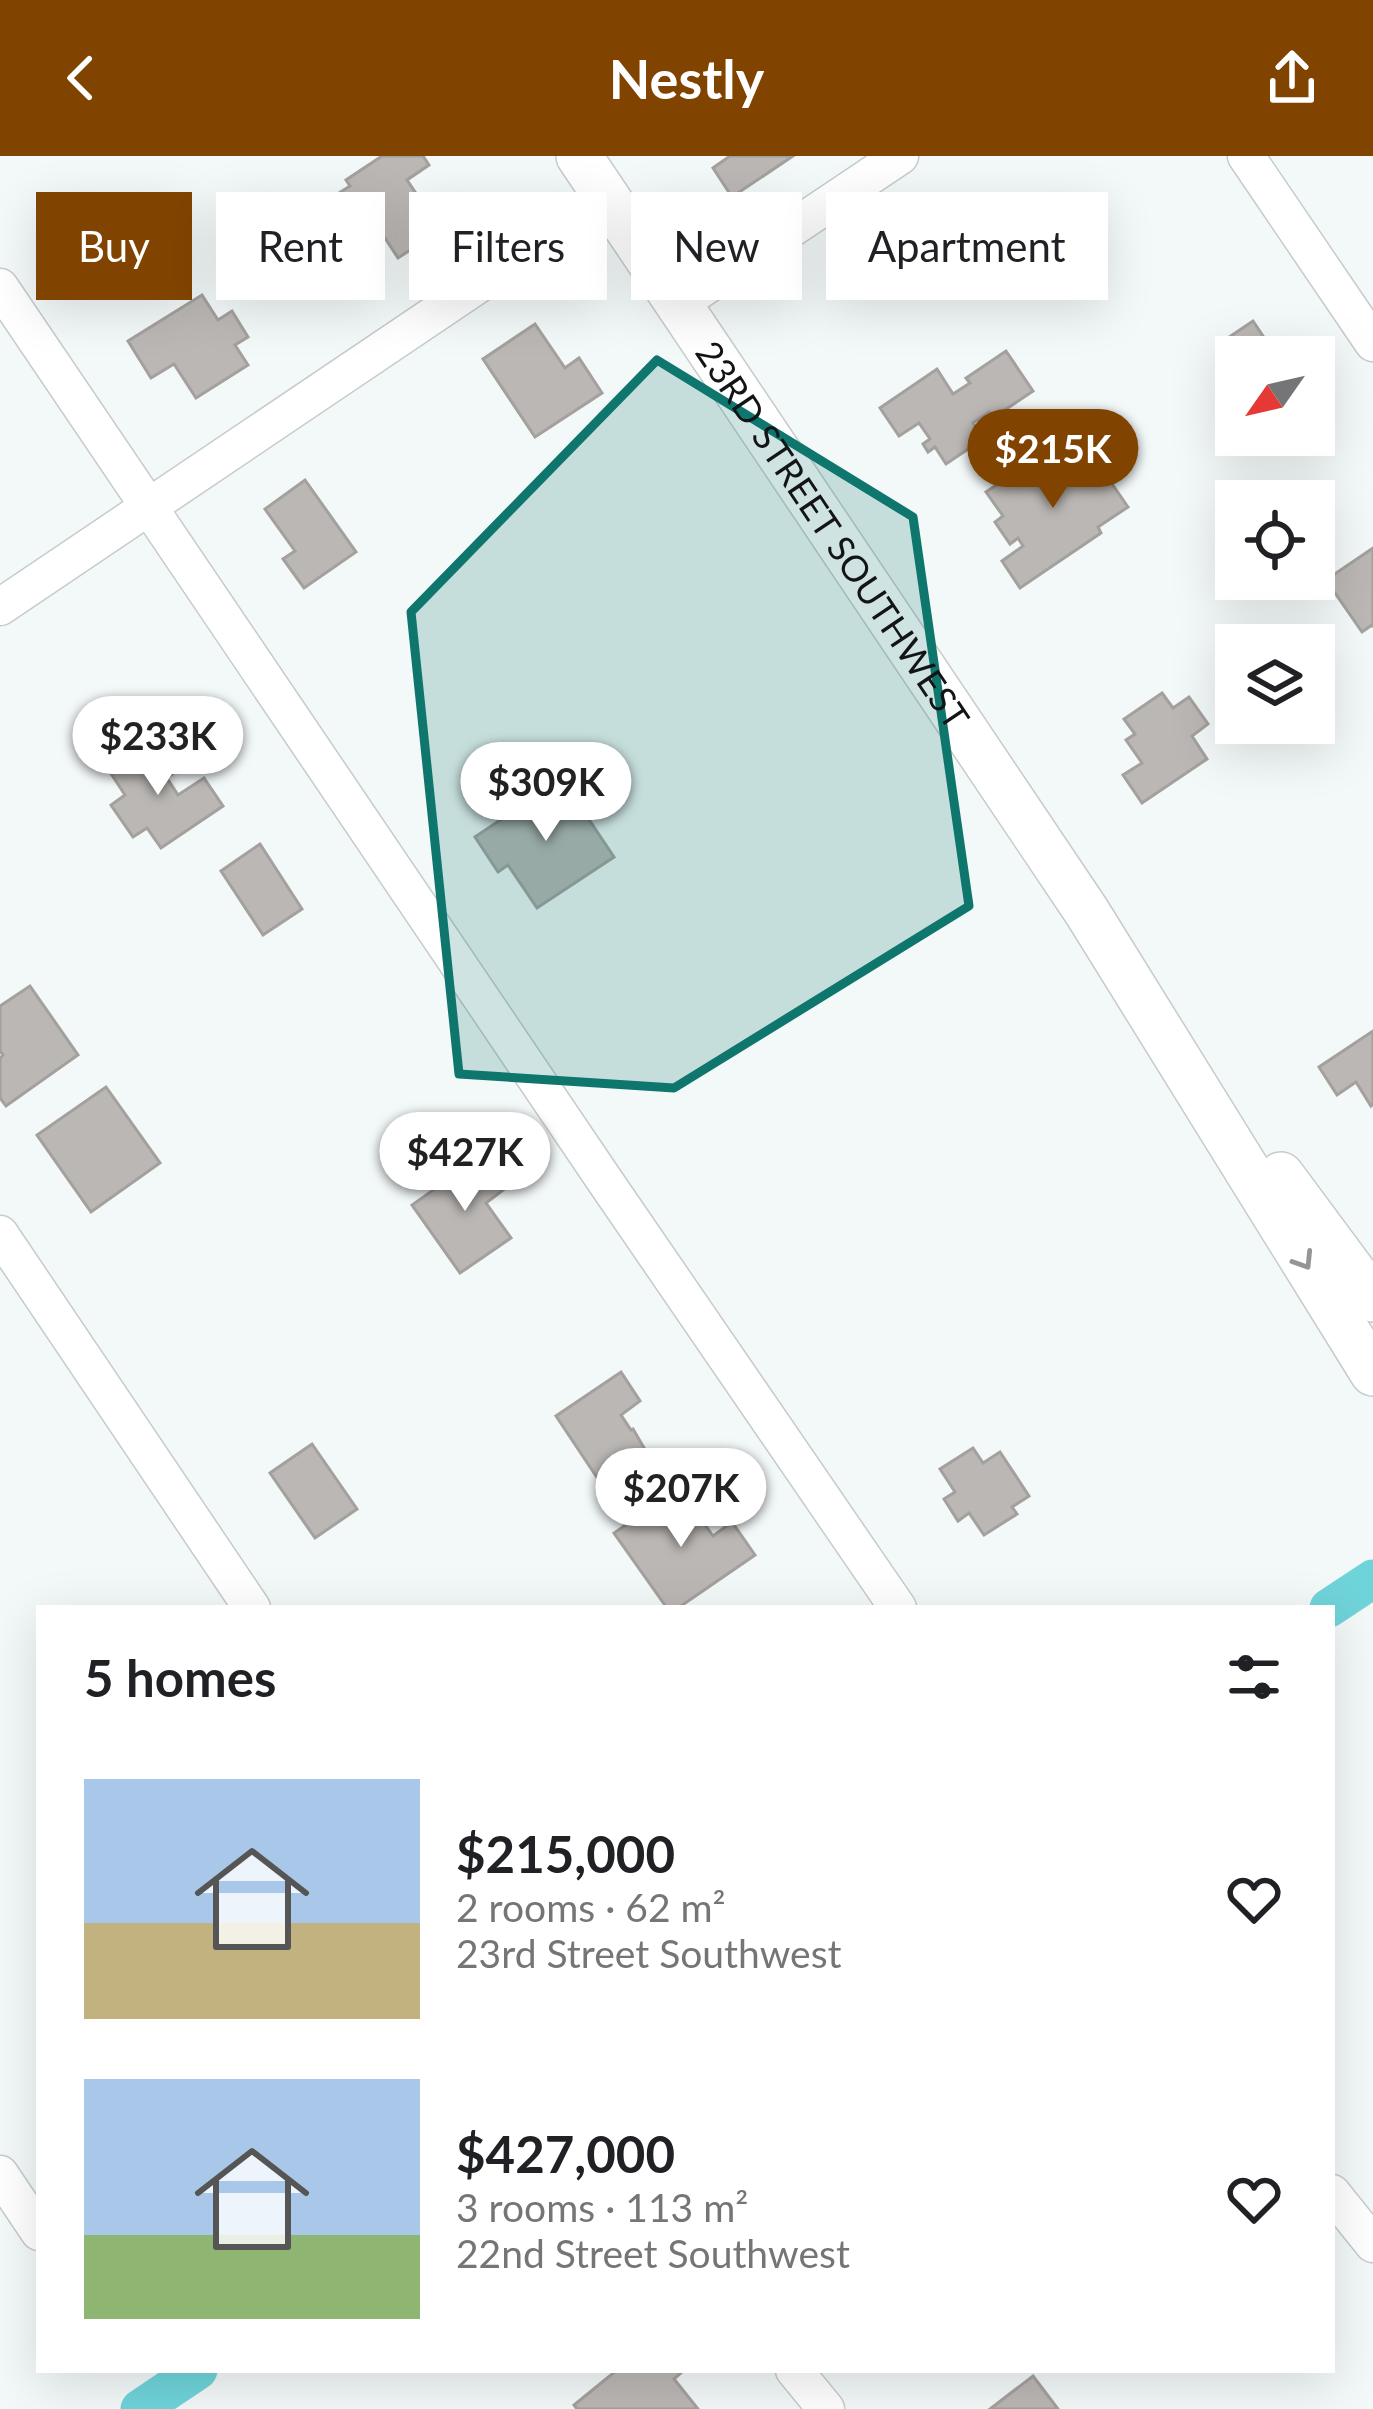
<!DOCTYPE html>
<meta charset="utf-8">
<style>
:root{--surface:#fff;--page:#f2f2f2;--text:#202124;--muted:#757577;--accent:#804300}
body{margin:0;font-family:Lato,sans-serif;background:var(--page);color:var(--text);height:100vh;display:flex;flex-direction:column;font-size:45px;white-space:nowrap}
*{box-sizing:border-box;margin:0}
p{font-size:39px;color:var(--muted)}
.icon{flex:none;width:66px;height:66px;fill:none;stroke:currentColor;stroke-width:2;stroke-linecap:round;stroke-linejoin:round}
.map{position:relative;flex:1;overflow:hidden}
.sheet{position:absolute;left:36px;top:1449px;width:1299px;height:768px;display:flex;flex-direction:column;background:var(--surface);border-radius:0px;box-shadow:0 12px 48px #0002}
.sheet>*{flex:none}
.banner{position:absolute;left:36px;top:36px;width:1302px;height:108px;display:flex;gap:24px}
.needle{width:78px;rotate:236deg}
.tools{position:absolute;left:1215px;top:180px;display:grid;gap:24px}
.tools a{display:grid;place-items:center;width:120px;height:120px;border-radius:0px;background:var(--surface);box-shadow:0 12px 48px #0002;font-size:60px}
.price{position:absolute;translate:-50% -102px;padding:0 27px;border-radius:42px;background:#fff;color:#222;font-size:39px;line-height:78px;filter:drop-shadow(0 3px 6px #0008)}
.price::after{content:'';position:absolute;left:50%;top:72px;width:36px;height:27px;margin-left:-18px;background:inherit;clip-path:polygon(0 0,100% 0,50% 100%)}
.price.current{background:var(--accent);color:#fff}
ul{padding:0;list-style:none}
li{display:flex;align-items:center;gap:36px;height:300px;padding:0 48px}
li span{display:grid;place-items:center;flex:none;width:336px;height:240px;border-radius:0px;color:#555}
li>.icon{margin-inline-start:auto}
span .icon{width:144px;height:144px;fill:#fffc;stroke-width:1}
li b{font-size:51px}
h2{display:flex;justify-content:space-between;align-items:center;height:144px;padding:0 48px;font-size:51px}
.tag{padding:0 42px;border-radius:0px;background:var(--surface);box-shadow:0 12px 48px #0002;font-size:42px;line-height:108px}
.tag.current{background:var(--accent);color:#fff}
header{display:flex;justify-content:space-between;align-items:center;height:156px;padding:0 48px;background:var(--accent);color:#fff;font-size:54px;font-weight:700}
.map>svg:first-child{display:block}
</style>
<header><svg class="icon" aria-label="back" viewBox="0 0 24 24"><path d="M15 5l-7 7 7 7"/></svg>Nestly<svg class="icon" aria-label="share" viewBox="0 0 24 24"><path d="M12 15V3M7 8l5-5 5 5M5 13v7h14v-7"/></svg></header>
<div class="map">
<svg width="1373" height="2253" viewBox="0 0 1373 2253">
<rect width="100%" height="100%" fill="#f3f8f8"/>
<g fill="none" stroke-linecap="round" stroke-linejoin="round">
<!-- canal -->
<g stroke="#6fd4da" stroke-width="39">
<polyline points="1329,1452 1373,1423"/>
<polyline points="140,2253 198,2214"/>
</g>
</g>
<!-- building -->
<g fill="#bbb7b4" stroke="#a3a09d" stroke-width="3">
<polygon points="382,0 423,0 429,9 407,24 441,74 398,102 368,56 354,66 336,39 350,30 346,24"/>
<polygon points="730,0 793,0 732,41 713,12"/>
<polygon points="202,139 218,164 232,155 248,181 235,189 248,209 196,242 174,208 151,222 128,185"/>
<polygon points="1253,165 1277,201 1236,201 1236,213 1219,188"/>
<polygon points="535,168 565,212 579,202 602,237 535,281 483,203"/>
<polygon points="1006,195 1033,235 993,262 989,256 973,267 983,283 946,308 935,291 928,296 923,288 930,283 919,267 899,280 880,252 937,213 953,238 970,227 966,222"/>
<polygon points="1088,293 1128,351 1098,371 1101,377 1020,432 1002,405 1023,390 1018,382 1010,388 995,366 1003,360 986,336 1046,296 1058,313"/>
<polygon points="305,324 356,396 304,432 283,403 295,395 265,353"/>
<polygon points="1373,392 1373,471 1372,469 1362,476 1326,424"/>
<polygon points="1162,537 1173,552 1189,541 1208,568 1192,580 1207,603 1142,647 1123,619 1142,607 1126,584 1135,578 1124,563"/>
<polygon points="142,586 157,608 163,605 172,618 167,622 178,639 204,622 223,650 161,692 147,672 133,681 111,649 125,639 106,610"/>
<polygon points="562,623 614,701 537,752 508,709 498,716 475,681"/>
<polygon points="260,688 302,753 263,779 221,715"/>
<polygon points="30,830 78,899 6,950 0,942 0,902 3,899 0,895 0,850"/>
<polygon points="1373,875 1373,948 1371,950 1356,926 1337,939 1319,911"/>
<polygon points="106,931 160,1007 91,1056 37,979"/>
<polygon points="484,998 507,1031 486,1047 511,1082 460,1117 412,1049"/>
<polygon points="621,1216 640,1245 621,1259 631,1274 633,1273 650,1302 604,1332 556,1260"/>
<polygon points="312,1288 357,1353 315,1382 270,1317"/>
<polygon points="973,1292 983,1307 1000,1296 1029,1340 1012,1351 1017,1358 984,1379 969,1357 958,1365 944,1343 955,1336 940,1313"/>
<polygon points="679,1332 713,1380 732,1366 755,1399 678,1452 667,1452 614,1377"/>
<polygon points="617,2214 680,2214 682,2216 674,2223 698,2253 577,2253 574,2249"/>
<polygon points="1033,2220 1058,2253 990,2253"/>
</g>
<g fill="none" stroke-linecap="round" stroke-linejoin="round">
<defs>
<g id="minor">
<polyline points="1246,0 1373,187"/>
<polyline points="0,131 605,1025 898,1452"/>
<polyline points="679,148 900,0"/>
<polyline points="0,451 607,42"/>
<polyline points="0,1078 252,1452"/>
<polyline points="0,2018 39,2076"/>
<polyline points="1332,2037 1373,2088"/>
<polyline points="794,2214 826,2253"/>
</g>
<g id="tertiary">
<path id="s1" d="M579,0L1087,756L1373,1217"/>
<polyline points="1281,1019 1373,1143"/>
</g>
</defs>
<!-- minor casing -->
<use href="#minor" stroke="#c6cbcb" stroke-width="39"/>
<!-- tertiary casing -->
<use href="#tertiary" stroke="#c6cbcb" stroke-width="48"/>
<!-- minor -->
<use href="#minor" stroke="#fff" stroke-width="36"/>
<!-- tertiary -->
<use href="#tertiary" stroke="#fff" stroke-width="45"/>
</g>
<!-- one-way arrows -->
<defs><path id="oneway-chevron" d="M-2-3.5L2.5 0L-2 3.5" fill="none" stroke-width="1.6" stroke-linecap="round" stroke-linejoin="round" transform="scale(3)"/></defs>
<use stroke="#959596" href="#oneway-chevron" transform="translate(1304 1105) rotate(58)"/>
<!-- marked area -->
<path fill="#0f766e" fill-opacity="0.2" stroke="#0f766e" stroke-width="9" stroke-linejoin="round" d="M657,204L913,361L969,750L674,932L459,918L411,456Z"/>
<g text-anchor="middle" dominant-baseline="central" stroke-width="9" stroke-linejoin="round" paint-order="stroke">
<!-- street labels -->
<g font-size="36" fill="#131415" stroke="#f3f8f8">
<text stroke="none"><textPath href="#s1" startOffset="456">23RD STREET SOUTHWEST</textPath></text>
</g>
</g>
</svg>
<div class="tools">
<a><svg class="needle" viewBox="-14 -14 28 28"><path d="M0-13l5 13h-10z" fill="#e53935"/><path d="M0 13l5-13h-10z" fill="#757577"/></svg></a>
<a><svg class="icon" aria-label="locate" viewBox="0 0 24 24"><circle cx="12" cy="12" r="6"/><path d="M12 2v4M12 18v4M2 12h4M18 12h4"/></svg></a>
<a><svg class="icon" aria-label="layers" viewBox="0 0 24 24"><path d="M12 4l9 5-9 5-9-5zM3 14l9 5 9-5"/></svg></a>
</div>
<b class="price current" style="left:1053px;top:355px">$215K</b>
<b class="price" style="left:158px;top:642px">$233K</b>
<b class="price" style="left:546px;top:688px">$309K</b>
<b class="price" style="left:465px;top:1058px">$427K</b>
<b class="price" style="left:681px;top:1394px">$207K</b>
<div class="banner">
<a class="tag current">Buy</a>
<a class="tag">Rent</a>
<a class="tag">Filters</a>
<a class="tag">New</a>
<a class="tag">Apartment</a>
</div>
<section class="sheet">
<h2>5 homes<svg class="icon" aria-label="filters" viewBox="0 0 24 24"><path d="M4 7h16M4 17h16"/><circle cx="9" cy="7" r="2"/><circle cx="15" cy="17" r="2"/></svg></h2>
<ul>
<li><span style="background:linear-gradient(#a9c7e8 60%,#c2b280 0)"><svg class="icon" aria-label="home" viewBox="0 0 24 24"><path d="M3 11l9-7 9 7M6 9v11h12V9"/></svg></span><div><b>$215,000</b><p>2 rooms · 62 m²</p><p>23rd Street Southwest</p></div><svg class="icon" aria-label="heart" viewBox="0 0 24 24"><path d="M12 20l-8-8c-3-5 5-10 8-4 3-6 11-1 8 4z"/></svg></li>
<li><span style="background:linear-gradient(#a9c7e8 65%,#8fb573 0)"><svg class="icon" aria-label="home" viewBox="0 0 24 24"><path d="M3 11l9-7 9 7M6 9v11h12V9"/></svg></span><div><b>$427,000</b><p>3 rooms · 113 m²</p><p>22nd Street Southwest</p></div><svg class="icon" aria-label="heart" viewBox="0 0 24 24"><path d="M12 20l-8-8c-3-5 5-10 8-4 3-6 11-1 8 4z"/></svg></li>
</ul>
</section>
</div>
